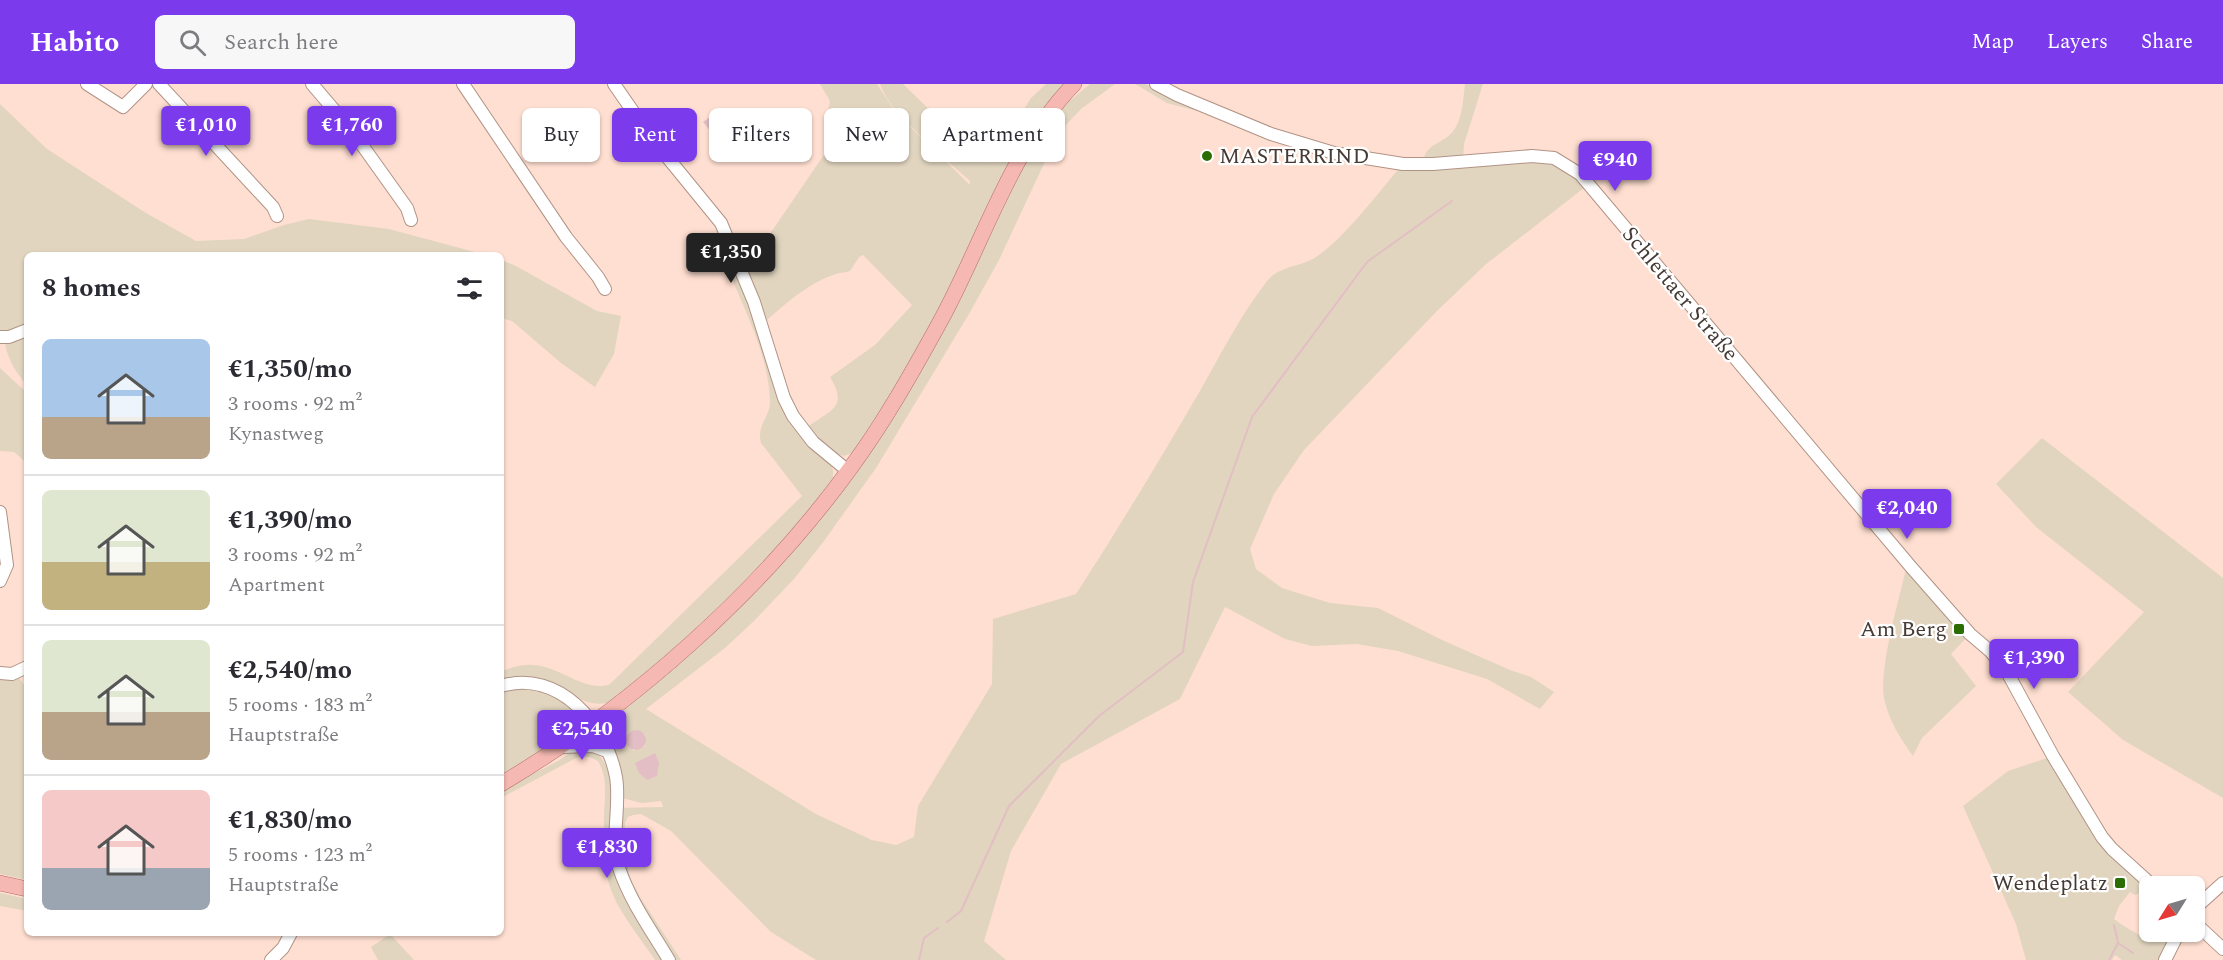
<!DOCTYPE html>
<meta charset="utf-8">
<style>
:root{--surface:#fff;--page:#f7f7f7;--text:#2b2b33;--muted:#7c7c81;--line:#e1e1e2;--accent:#7c3aed}
body{margin:0;font-family:Spectral,serif;background:var(--page);color:var(--text);height:100vh;display:flex;flex-direction:column;font-size:22px;white-space:nowrap}
*{box-sizing:border-box;margin:0}
p{font-size:20px;color:var(--muted)}
.icon{flex:none;width:33px;height:33px;fill:none;stroke:currentColor;stroke-width:2;stroke-linecap:round;stroke-linejoin:round}
.map{position:relative;flex:1;overflow:hidden}
.panel{position:absolute;left:24px;top:168px;width:480px;height:684px;display:flex;flex-direction:column;background:var(--surface);border-radius:9px;box-shadow:0 2px 4px #0004}
.panel>*{flex:none}
.guide{position:absolute;left:522px;top:24px;width:570px;height:54px;display:flex;gap:12px}
.needle{width:39px;rotate:233deg}
.buttons{position:absolute;left:2139px;top:792px;display:grid;gap:12px}
.buttons a{display:grid;place-items:center;width:66px;height:66px;border-radius:9px;background:var(--surface);box-shadow:0 2px 4px #0004;font-size:30px}
.price{position:absolute;translate:-50% -51px;padding:0 14px;border-radius:6px;background:var(--accent);color:#fff;font-size:20px;line-height:39px;filter:drop-shadow(0 2px 3px #0008)}
.price::after{content:'';position:absolute;left:50%;top:36px;width:18px;height:14px;margin-left:-9px;background:inherit;clip-path:polygon(0 0,100% 0,50% 100%)}
.price.current{background:#222;color:#fff}
ul{padding:0;list-style:none}
li{display:flex;align-items:center;gap:18px;height:150px;padding:0 18px}
li+li{border-top:2px solid var(--line)}
li span{display:grid;place-items:center;flex:none;width:168px;height:120px;border-radius:9px;color:#555}
li>.icon{margin-inline-start:auto}
span .icon{width:72px;height:72px;fill:#fffc;stroke-width:1}
li b{font-size:26px}
h2{display:flex;justify-content:space-between;align-items:center;height:72px;padding:0 18px;font-size:26px}
.chip{padding:0 21px;border-radius:9px;background:var(--surface);box-shadow:0 2px 4px #0004;font-size:21px;line-height:54px}
.chip.current{background:var(--accent);color:#fff}
header{display:flex;align-items:center;gap:36px;box-sizing:border-box;height:84px;padding:0 30px;background:var(--accent);color:#fff}
header strong{font-size:28px}
nav{display:flex;gap:33px;margin-inline-start:auto;font-size:21px}
.search{width:420px;height:54px;background:var(--page);display:flex;align-items:center;gap:15px;box-sizing:border-box;padding:0 21px;border-radius:9px;color:var(--muted);font-size:22px}
.map>svg:first-child{display:block}
</style>
<header>
<strong>Habito</strong>
<div class="search"><svg class="icon" aria-label="search" viewBox="0 0 24 24"><circle cx="10" cy="10" r="6"/><path d="M15 15l6 6"/></svg>Search here</div>
<nav><a>Map</a><a>Layers</a><a>Share</a></nav>
</header>
<div class="map">
<svg width="2223" height="876" viewBox="0 0 2223 876">
<rect width="100%" height="100%" fill="#ffdfd1"/>
<!-- green -->
<g fill="#e1d5bf" fill-rule="evenodd">
<path d="M820,0H877L894,26L970,101V97C943,72 892,34 880,0H903L968,63L990,79L1031,14L1046,0H1063L1023,52L958,190L912,278L852,369L844,372L831,368L806,344C830,326 849,324 830,293L875,261L912,221L863,171L859,173L850,187C845,189 841,188 836,190C810,198 786,219 766,237L741,170L765,157L841,46L827,33L830,17Z"/>
<path d="M1090,0H1115L1081,25L1062,45L1049,69L999,176L969,230L876,384L824,457L794,495L754,537L725,564L646,625L816,730L872,756L896,761L914,753L918,722L992,600L993,535L1076,510C1118,445 1158,379 1197,312C1219,274 1240,231 1268,196C1279,182 1301,183 1316,173C1345,154 1380,106 1403,80H1423C1425,57 1443,62 1454,46C1463,33 1463,15 1465,0H1483L1464,60L1463,77L1554,74L1589,100L1485,181L1436,228L1304,366L1274,410L1250,465L1256,485L1282,504L1330,519L1378,524L1442,556L1510,586L1531,593L1554,608L1540,625L1487,595L1398,567L1357,560L1312,562L1285,555L1225,523L1180,615L1061,680L1011,767L984,857L1006,876H816L771,848L671,747L641,730L633,731L628,733L625,739L624,764L630,793L640,813L681,876H655C640,853 614,823 608,796C605,779 604,758 604,741C603,720 610,697 598,677L589,673H578L501,714V706C519,695 538,688 556,678C562,675 569,668 576,666C610,659 612,702 613,724L663,723L661,717L642,719L622,714C618,695 601,651 610,635L789,470L819,438L864,377L1019,87L1050,38L1067,19ZM635,646L645,651V662L633,667Z"/>
<polygon points="1135,0 1146,0 1168,14 1197,23 1197,27 1167,19"/>
<polygon points="0,20 47,65 146,129 196,157 244,155 284,141 309,135 389,145 486,171 27,171 27,242 15,247 0,249"/>
<polygon points="501,176 514,181 597,227 621,232 614,270 595,303 561,279 512,237 501,234"/>
<path d="M738,192L788,334L798,350L830,379L833,386V394L806,430L723,522L665,574L607,619C570,626 552,578 501,596V587C511,584 522,580 533,581C558,581 587,610 610,600L802,412L761,359C756,340 771,334 770,315C768,273 748,233 732,195Z"/>
<path d="M27,251V301C16,289 8,276 5,259Z"/>
<polygon points="0,284 27,309 27,379 14,368 0,367"/>
<polygon points="2042,354 2223,494 2223,714 2123,656 2068,608 2144,528 2036,443 1996,400"/>
<path d="M1906,485L1970,550L1951,570L1976,602L1922,654L1913,672C1901,655 1890,639 1885,618C1877,590 1899,516 1906,485Z"/>
<polygon points="19,594 27,605 27,796 0,790 0,595"/>
<path d="M529,604C543,608 585,621 571,643C565,654 514,683 501,692V606Z"/>
<path d="M2053,672L2102,753L2150,802L2149,820L2146,819L2148,812L2143,807L2135,811L2130,808L2119,822L2114,835C2128,845 2143,855 2160,857L2167,848H2179L2165,876H2122L2115,871L2112,876H2026L2016,840L1963,722L2008,687Z"/>
<polygon points="0,809 27,815 27,827 0,822"/>
<polygon points="390,850 414,876 378,876 371,863"/>
</g>
<!-- water -->
<g fill="#e3bec4">
<polygon points="713,31 725,46 715,53 703,38"/>
<circle cx="636" cy="656" r="10"/>
<polygon points="655,669 659,679 657,692 647,696 639,689 635,679"/>
</g>
<g fill="none" stroke-linecap="round" stroke-linejoin="round">
<!-- stream -->
<g stroke="#e3bec4" stroke-width="2">
<polyline points="947,838 961,827 1009,722 1099,632 1183,568 1193,498 1252,333 1367,178 1452,117"/>
<polyline points="2114,841 2118,858"/>
<polyline points="919,876 924,854 938,844"/>
<polyline points="2109,876 2118,859 2133,869"/>
</g>
<defs>
<g id="minor">
<polyline points="87,0 123,23 146,0"/>
<polyline points="159,0 273,123 277,132"/>
<polyline points="312,0 352,47 407,124 411,136"/>
<polyline points="463,0 566,153 598,193 605,205"/>
<polyline points="614,0 650,52 721,139 754,218 784,314 793,332 813,358 848,387"/>
<polyline points="1156,0 1177,11 1271,50 1334,69 1403,80 1433,80 1532,72 1554,74 1580,90 1911,483 1970,550 1990,567 2006,586 2053,672 2102,753 2112,765 2153,802"/>
<polyline points="0,253 9,253 27,246"/>
<polyline points="0,428 7,481 0,497"/>
<polyline points="0,589 12,590 27,583"/>
<path d="M501,602C559,585 606,640 616,693C621,722 610,755 619,784C630,817 651,846 669,876"/>
<polyline points="560,663 593,662 607,667"/>
<polyline points="2194,825 2223,799"/>
<polyline points="2194,838 2223,865"/>
<polyline points="271,876 283,864 291,849"/>
<polyline points="2165,876 2179,848"/>
</g>
<g id="major">
<path d="M501,700C630,624 761,507 849,386C884,339 913,287 941,236C984,157 1010,66 1074,0"/>
<polyline points="0,799 27,805"/>
</g>
</defs>
<!-- minor casing -->
<use href="#minor" stroke="#b19386" stroke-width="14"/>
<!-- major casing -->
<use href="#major" stroke="#b46d65" stroke-width="16"/>
<!-- minor -->
<use href="#minor" stroke="#fff" stroke-width="12"/>
<!-- major -->
<use href="#major" stroke="#f6b8b2" stroke-width="15"/>
</g>
<!-- markers -->
<g fill="#2b6d03" stroke="#fff" stroke-width="2">
<circle cx="1207" cy="72" r="6"/>
<rect x="1953" y="539" width="12" height="12" rx="3"/>
<rect x="2114" y="793" width="12" height="12" rx="3"/>
</g>
<g text-anchor="middle" dominant-baseline="central" stroke-width="4.5" stroke-linejoin="round" paint-order="stroke">
<!-- poi labels -->
<g font-size="22" fill="#463a34" stroke="#fff" text-anchor="end">
<text x="1219" y="72" text-anchor="start">MASTERRIND</text>
<text x="1947" y="545">Am Berg</text>
<text x="2108" y="799">Wendeplatz</text>
</g>
<!-- street labels -->
<g font-size="22" fill="#463a34" stroke="#fff">
<text transform="translate(1680 210) rotate(50)">Schlettaer Straße</text>
</g>
</g>
</svg>
<div class="buttons">
<a><svg class="needle" viewBox="-14 -14 28 28"><path d="M0-13l5 13h-10z" fill="#e53935"/><path d="M0 13l5-13h-10z" fill="#7c7c81"/></svg></a>
</div>
<b class="price" style="left:206px;top:73px">€1,010</b>
<b class="price" style="left:352px;top:73px">€1,760</b>
<b class="price" style="left:1615px;top:108px">€940</b>
<b class="price current" style="left:731px;top:200px">€1,350</b>
<b class="price" style="left:1907px;top:456px">€2,040</b>
<b class="price" style="left:2034px;top:606px">€1,390</b>
<b class="price" style="left:582px;top:677px">€2,540</b>
<b class="price" style="left:607px;top:795px">€1,830</b>
<div class="guide">
<a class="chip">Buy</a>
<a class="chip current">Rent</a>
<a class="chip">Filters</a>
<a class="chip">New</a>
<a class="chip">Apartment</a>
</div>
<section class="panel">
<h2>8 homes<svg class="icon" aria-label="filters" viewBox="0 0 24 24"><path d="M4 7h16M4 17h16"/><circle cx="9" cy="7" r="2"/><circle cx="15" cy="17" r="2"/></svg></h2>
<ul>
<li><span style="background:linear-gradient(#a9c7e8 65%,#b9a48a 0)"><svg class="icon" aria-label="home" viewBox="0 0 24 24"><path d="M3 11l9-7 9 7M6 9v11h12V9"/></svg></span><div><b>€1,350/mo</b><p>3 rooms · 92 m²</p><p>Kynastweg</p></div></li>
<li><span style="background:linear-gradient(#dfe7d0 60%,#c2b280 0)"><svg class="icon" aria-label="home" viewBox="0 0 24 24"><path d="M3 11l9-7 9 7M6 9v11h12V9"/></svg></span><div><b>€1,390/mo</b><p>3 rooms · 92 m²</p><p>Apartment</p></div></li>
<li><span style="background:linear-gradient(#dfe7d0 60%,#b9a48a 0)"><svg class="icon" aria-label="home" viewBox="0 0 24 24"><path d="M3 11l9-7 9 7M6 9v11h12V9"/></svg></span><div><b>€2,540/mo</b><p>5 rooms · 183 m²</p><p>Hauptstraße</p></div></li>
<li><span style="background:linear-gradient(#f6c9c9 65%,#9aa5b1 0)"><svg class="icon" aria-label="home" viewBox="0 0 24 24"><path d="M3 11l9-7 9 7M6 9v11h12V9"/></svg></span><div><b>€1,830/mo</b><p>5 rooms · 123 m²</p><p>Hauptstraße</p></div></li>
</ul>
</section>
</div>
